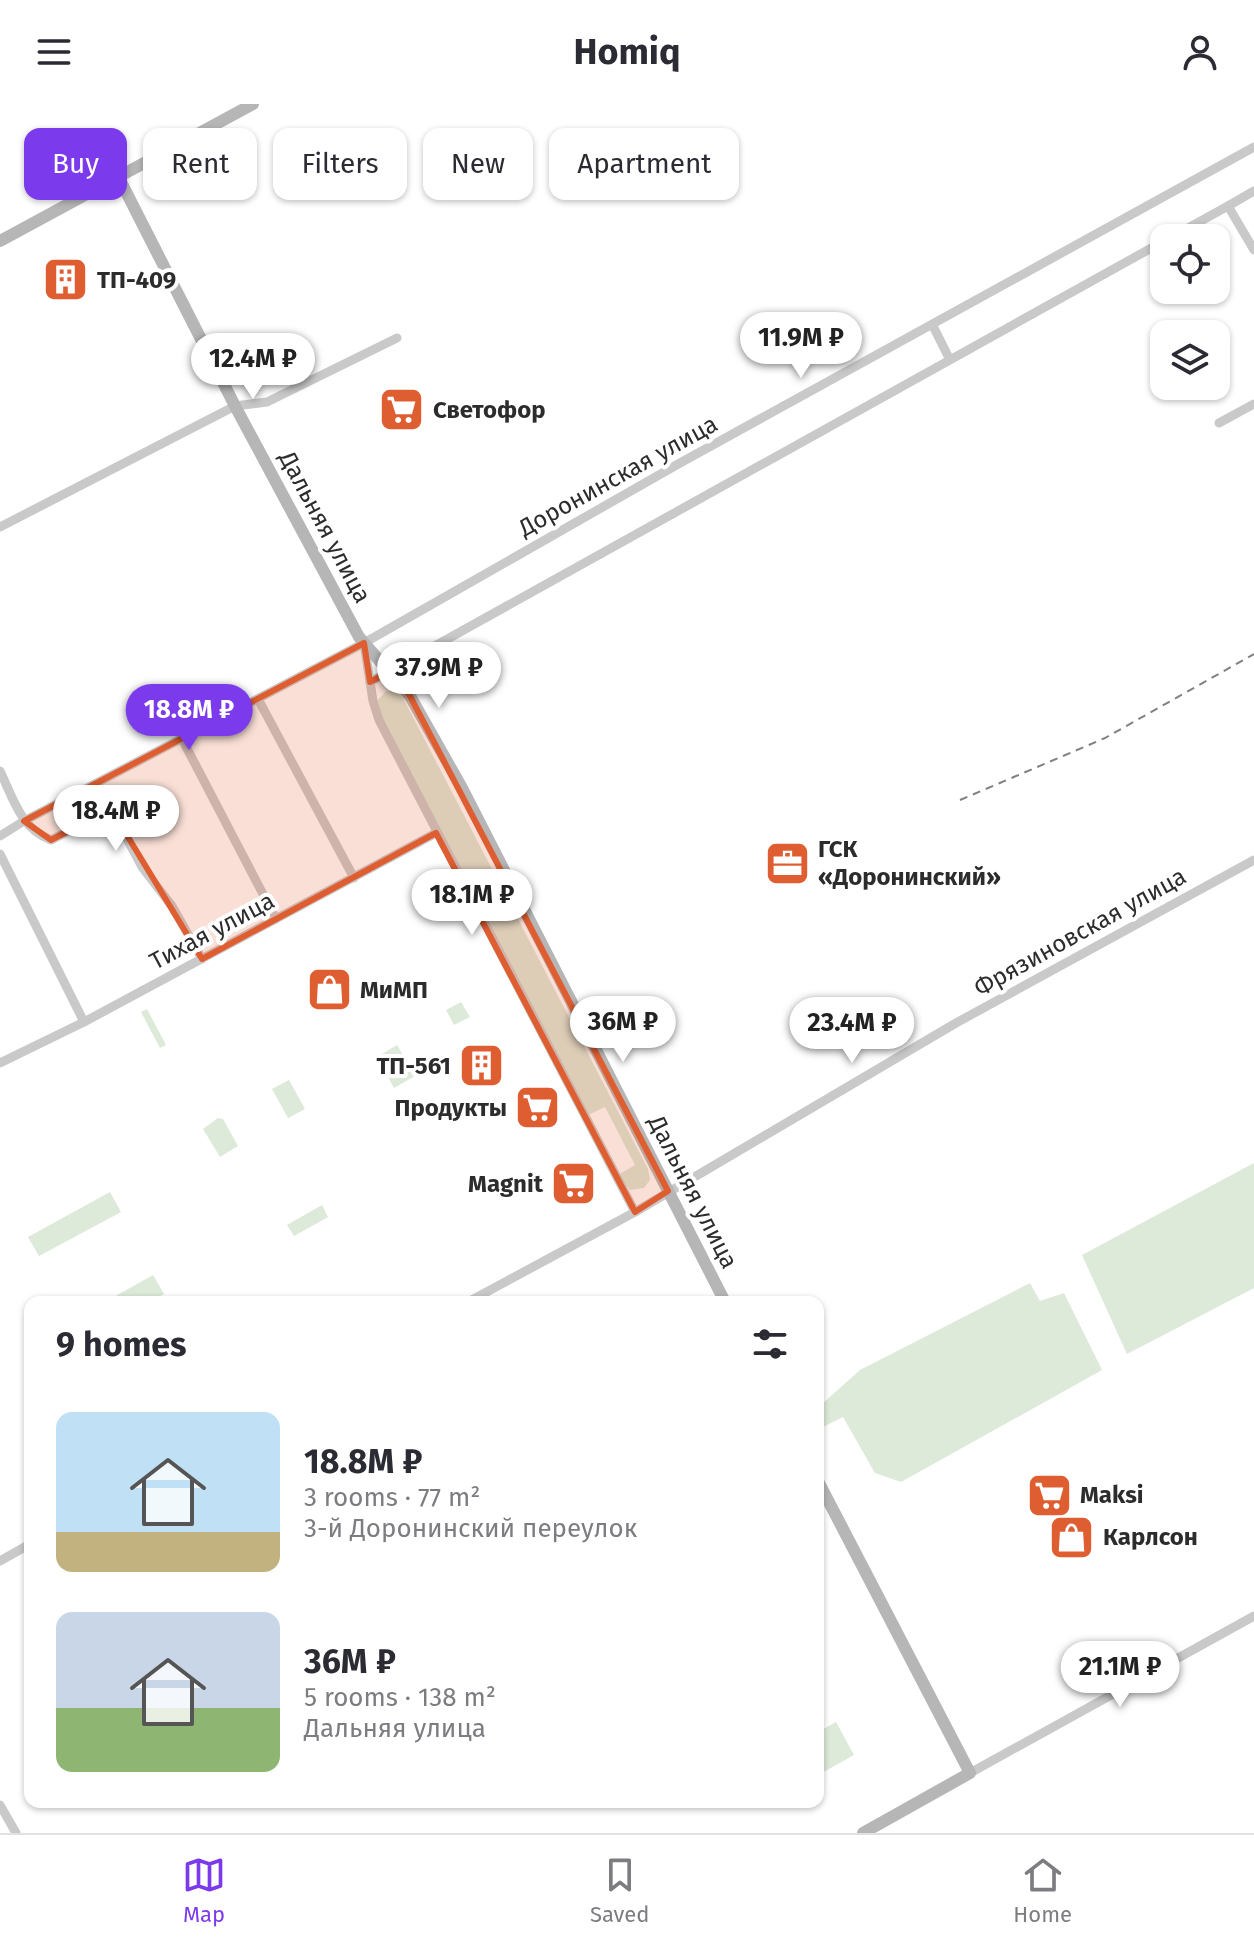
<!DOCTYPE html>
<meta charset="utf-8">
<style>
:root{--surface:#fff;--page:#f2f2f3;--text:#2b2b33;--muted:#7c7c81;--line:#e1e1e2;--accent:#7c3aed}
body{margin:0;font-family:"Fira Sans",sans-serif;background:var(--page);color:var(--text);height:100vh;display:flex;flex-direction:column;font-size:30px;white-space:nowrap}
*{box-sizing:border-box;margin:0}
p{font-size:26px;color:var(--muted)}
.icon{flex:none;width:44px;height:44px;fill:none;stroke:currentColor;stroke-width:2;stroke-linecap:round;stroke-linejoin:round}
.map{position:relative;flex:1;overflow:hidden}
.side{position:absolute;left:24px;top:1192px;width:800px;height:512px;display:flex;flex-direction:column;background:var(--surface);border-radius:16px;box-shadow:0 2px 6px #0004}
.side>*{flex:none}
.top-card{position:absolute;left:24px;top:24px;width:800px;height:72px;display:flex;gap:16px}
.controls{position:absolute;left:1150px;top:120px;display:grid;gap:16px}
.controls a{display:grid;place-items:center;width:80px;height:80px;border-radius:16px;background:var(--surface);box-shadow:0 2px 6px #0004;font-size:40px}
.price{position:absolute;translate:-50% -68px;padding:0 18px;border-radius:28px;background:#fff;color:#222;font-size:26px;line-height:52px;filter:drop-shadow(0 2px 4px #0008)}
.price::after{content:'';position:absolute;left:50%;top:48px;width:24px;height:18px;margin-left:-12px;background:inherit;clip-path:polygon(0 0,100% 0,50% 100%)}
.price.on{background:var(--accent);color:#fff}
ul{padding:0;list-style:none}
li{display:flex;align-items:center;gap:24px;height:200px;padding:0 32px}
li span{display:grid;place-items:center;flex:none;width:224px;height:160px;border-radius:16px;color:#555}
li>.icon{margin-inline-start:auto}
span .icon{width:96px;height:96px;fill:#fffc;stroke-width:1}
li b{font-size:34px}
h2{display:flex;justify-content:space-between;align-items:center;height:96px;padding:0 32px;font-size:34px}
.chip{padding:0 28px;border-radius:16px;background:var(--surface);box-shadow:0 2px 6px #0004;font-size:28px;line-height:72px}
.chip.on{background:var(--accent);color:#fff}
header{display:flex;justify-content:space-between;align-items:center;height:104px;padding:0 32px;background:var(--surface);font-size:36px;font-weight:700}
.tabs{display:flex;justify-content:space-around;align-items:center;height:112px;border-top:2px solid var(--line);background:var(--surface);font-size:22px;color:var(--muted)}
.tabs a{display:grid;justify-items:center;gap:4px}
.tabs .on{color:var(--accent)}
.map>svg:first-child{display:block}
</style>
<header><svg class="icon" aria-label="menu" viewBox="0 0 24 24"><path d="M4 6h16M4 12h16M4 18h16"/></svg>Homiq<svg class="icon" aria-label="person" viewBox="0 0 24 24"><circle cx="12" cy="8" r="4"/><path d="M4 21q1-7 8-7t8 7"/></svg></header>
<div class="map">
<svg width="1254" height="1729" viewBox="0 0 1254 1729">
<rect width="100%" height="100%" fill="#fff"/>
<!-- green -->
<g fill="#dde9d9">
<polygon points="386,587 396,587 403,594 648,1065 650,1076 644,1084 630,1086 618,1071 635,1061 605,1003 588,1011 378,607 377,597"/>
<polygon points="461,898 470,913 454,921 446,906"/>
<polygon points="147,905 166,941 160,944 141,908"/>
<polygon points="397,941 415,972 394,984 377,953"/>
<polygon points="289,976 305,1005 288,1014 272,985"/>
<polygon points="218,1014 223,1015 238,1042 220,1053 203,1025"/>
<polygon points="1254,1059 1254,1184 1127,1250 1082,1151"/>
<polygon points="110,1088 121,1108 39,1152 28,1133"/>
<polygon points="322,1101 328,1113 294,1132 287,1121"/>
<polygon points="153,1171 164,1190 148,1198 105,1198"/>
<polygon points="1030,1179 1040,1197 1064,1189 1102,1266 901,1378 875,1369 843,1313 819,1325 818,1299 822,1300 860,1266"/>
<polygon points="836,1618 854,1651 820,1670 818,1628"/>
</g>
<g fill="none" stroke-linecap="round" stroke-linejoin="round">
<!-- street -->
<g stroke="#c9c9c9" stroke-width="9">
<polyline points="1228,102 1254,87"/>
<polyline points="1170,134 1228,102 1254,146"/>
<polyline points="933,222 949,254"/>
<polyline points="1219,319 1254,300"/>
<polyline points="0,423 235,302 267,298 397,234"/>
<polyline points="364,539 373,597 379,616 635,1108"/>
<polyline points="370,578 1164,137"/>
<polyline points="258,595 354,774"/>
<polyline points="181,633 276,815"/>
<path d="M0,667C13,694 21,725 51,736L111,705L142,763L172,802L202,855"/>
<polyline points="0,732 24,717 364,539 680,359 1254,43"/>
<polyline points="0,750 84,918"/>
<polyline points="0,959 84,918 436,729"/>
<polyline points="468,1198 635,1108 956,919 1254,756"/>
<polyline points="0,1457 30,1440"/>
<polyline points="970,1669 1254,1512"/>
<polyline points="0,1701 16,1729"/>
</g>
<!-- secondary -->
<g stroke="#b6b6b6" stroke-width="12">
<polyline points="118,72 235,302 359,533 410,592 462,684 725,1198"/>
<polyline points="0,137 253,0"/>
<polyline points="818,1377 970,1669 863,1729"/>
</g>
<!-- rail -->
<polyline stroke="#818181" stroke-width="2" stroke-dasharray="8 6" stroke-linecap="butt" points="960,696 1105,634 1254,550"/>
</g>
<!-- marked area -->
<path fill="#df5e31" fill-opacity="0.2" stroke="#df5e31" stroke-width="6" stroke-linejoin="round" d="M364,539L370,578L390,567L410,592L668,1087L635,1108L436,729L202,855L111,705L51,736L24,717Z"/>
<!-- icons -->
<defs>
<symbol id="building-square" viewBox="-11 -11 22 22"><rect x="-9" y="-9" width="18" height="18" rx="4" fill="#df5e31" stroke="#fff"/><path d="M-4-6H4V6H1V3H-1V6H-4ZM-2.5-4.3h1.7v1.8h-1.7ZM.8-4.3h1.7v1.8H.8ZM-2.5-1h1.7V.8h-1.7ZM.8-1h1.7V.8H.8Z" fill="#fff"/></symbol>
<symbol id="supermarket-square" viewBox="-11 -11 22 22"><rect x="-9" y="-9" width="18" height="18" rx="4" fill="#df5e31" stroke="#fff"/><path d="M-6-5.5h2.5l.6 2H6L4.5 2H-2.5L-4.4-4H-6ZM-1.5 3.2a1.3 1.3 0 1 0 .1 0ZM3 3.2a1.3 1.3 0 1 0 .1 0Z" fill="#fff"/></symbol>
<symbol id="office-square" viewBox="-11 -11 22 22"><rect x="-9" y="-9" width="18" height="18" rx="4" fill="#df5e31" stroke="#fff"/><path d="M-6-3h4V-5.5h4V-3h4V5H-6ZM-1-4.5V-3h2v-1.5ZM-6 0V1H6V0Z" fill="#fff"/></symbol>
<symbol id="shop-square" viewBox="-11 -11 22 22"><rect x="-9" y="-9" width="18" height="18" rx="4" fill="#df5e31" stroke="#fff"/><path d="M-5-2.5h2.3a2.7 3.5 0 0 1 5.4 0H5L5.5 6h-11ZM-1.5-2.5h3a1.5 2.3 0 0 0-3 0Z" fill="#fff"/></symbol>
</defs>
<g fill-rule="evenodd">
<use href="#building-square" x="40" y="150" width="51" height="51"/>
<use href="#supermarket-square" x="376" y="280" width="51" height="51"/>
<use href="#office-square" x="762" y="734" width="51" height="51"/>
<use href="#shop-square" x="304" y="860" width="51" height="51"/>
<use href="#building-square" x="456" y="936" width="51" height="51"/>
<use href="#supermarket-square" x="512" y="978" width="51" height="51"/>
<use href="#supermarket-square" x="548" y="1054" width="51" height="51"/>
<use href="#supermarket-square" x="1024" y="1366" width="51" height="51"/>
<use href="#shop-square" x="1046" y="1408" width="51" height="51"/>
</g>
<g text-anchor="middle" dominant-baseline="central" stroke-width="8" stroke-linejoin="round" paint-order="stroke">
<!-- poi labels -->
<g font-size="24" font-weight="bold" fill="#2c2c2c" stroke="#fff" text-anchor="start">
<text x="97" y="176">ТП-409</text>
<text x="433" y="306">Светофор</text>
<text x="818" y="745">ГСК<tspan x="818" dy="28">«Доронинский»</tspan></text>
<text x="360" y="886">МиМП</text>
<text x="451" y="962" text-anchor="end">ТП-561</text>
<text x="507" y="1004" text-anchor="end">Продукты</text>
<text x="543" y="1080" text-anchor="end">Magnit</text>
<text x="1080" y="1391">Maksi</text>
<text x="1103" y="1433">Карлсон</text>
</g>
<!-- street labels -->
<g font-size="24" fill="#2c2c2c" stroke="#fff">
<text transform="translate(618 372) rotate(-29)">Доронинская улица</text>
<text transform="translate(325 423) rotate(62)">Дальняя улица</text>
<text transform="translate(212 827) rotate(-28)">Тихая улица</text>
<text transform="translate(1080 828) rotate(-29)">Фрязиновская улица</text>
<text transform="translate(693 1088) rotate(63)">Дальняя улица</text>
</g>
</g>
</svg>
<div class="controls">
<a><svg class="icon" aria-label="locate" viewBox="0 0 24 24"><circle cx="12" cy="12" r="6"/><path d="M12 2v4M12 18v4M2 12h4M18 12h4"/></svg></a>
<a><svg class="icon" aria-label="layers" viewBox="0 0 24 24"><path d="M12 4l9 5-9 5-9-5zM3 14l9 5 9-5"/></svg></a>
</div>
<b class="price" style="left:801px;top:276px">11.9M ₽</b>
<b class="price" style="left:253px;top:297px">12.4M ₽</b>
<b class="price" style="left:439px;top:606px">37.9M ₽</b>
<b class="price on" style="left:189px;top:648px">18.8M ₽</b>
<b class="price" style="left:116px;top:749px">18.4M ₽</b>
<b class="price" style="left:472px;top:833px">18.1M ₽</b>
<b class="price" style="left:623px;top:960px">36M ₽</b>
<b class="price" style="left:852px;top:961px">23.4M ₽</b>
<b class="price" style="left:1120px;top:1605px">21.1M ₽</b>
<div class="top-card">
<a class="chip on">Buy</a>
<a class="chip">Rent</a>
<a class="chip">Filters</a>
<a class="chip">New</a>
<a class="chip">Apartment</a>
</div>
<section class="side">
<h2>9 homes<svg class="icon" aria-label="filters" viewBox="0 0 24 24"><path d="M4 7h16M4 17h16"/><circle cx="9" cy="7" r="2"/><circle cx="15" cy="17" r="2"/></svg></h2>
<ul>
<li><span style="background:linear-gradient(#bfe0f5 75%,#c2b280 0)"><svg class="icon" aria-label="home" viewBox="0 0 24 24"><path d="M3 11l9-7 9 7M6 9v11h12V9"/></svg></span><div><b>18.8M ₽</b><p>3 rooms · 77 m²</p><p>3-й Доронинский переулок</p></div></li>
<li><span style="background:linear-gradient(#c9d6e8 60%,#8fb573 0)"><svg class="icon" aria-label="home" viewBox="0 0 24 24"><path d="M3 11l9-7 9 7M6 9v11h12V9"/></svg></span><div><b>36M ₽</b><p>5 rooms · 138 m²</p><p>Дальняя улица</p></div></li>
</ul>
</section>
</div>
<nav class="tabs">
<a class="on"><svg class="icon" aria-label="map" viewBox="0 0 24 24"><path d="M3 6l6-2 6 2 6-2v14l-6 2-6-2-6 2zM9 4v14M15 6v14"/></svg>Map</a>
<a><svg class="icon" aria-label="saved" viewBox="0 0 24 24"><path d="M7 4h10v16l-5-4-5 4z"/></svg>Saved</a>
<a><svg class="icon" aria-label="home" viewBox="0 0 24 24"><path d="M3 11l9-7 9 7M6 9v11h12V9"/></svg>Home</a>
</nav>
